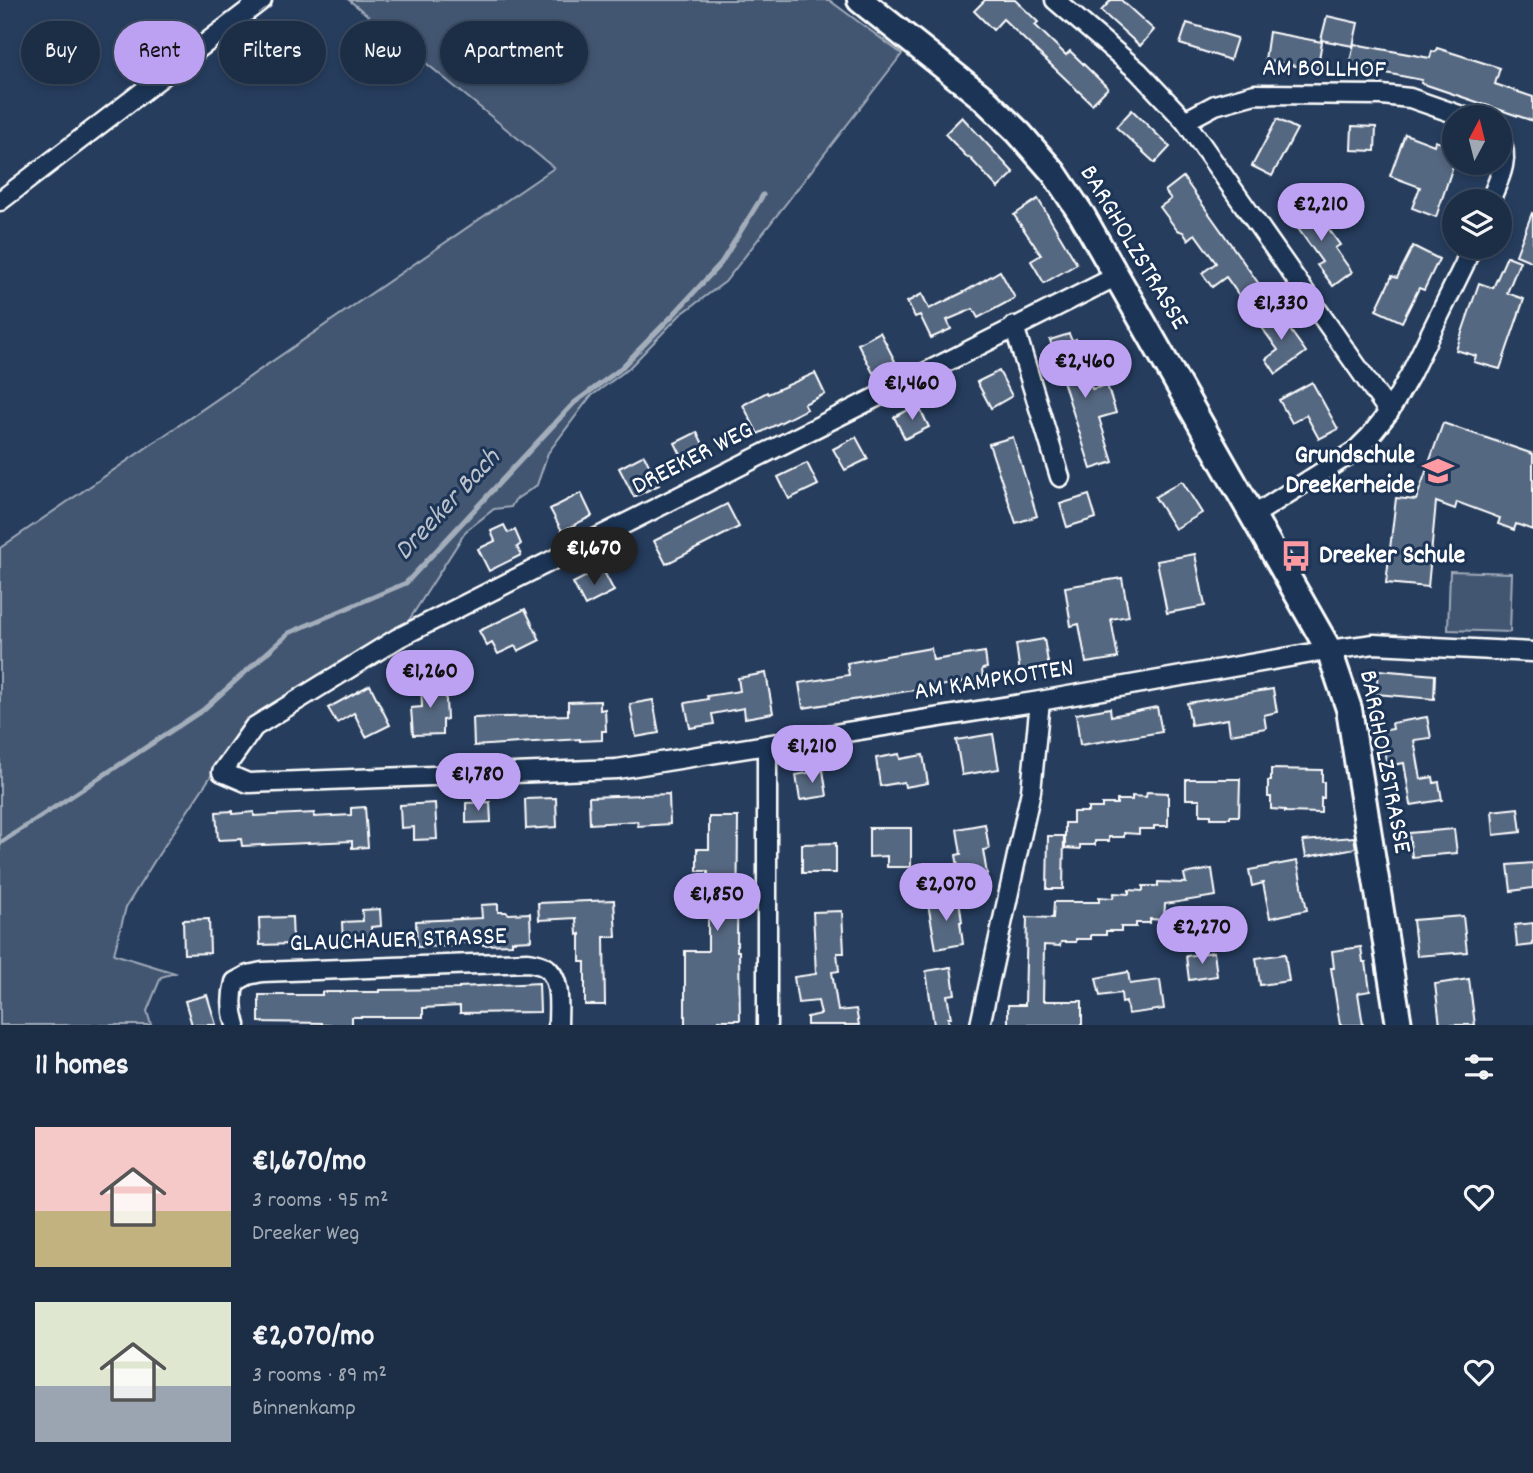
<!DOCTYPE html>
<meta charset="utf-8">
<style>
:root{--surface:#1c2e46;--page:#293a51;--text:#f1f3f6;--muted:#a0a8b3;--line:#3a4a5f;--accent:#bca0f2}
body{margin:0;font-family:Dekko,sans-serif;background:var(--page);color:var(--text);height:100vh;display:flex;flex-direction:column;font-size:26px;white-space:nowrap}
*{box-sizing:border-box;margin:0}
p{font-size:23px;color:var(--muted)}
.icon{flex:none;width:38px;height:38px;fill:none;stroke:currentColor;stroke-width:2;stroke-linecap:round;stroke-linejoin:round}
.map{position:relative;height:1025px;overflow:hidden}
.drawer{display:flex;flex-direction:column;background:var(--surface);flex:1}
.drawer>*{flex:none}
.top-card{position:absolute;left:21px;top:21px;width:700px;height:63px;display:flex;gap:14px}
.needle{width:46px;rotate:7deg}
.tools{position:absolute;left:1442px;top:105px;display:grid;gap:14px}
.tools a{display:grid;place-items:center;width:70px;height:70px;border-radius:50%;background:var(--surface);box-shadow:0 4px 10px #0003,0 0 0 2px var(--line);font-size:35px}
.price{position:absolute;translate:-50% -60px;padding:0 16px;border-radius:24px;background:var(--accent);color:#111;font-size:23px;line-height:46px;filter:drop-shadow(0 2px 4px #0008)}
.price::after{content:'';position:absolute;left:50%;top:42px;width:21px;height:16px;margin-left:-10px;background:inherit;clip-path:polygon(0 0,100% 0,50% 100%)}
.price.on{background:#222;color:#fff}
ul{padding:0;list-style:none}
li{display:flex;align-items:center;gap:21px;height:175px;padding:0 35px}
li span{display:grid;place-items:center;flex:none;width:196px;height:140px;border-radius:0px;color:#555}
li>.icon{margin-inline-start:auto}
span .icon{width:84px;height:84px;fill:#fffc;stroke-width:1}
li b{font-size:30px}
h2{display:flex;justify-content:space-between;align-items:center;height:84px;padding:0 35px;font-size:30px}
.pill{padding:0 24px;border-radius:32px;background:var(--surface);box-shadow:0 4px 10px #0003,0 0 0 2px var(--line);font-size:24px;line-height:63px}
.pill.on{background:var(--accent);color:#111}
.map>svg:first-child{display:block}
</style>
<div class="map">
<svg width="1533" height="1025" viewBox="0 0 1533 1025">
<rect width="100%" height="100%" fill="#263d5e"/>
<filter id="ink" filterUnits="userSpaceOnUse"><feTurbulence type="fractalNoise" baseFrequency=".0143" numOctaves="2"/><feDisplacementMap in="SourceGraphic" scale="14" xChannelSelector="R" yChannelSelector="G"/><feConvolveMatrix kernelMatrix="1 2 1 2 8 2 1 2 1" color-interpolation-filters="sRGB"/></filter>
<g filter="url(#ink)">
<!-- green -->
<g fill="#425672" stroke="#a0aab8" stroke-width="2">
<polygon points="349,0 829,0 902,54 725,282 680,315 628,369 590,397 548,453 537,485 515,500 511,507 494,509 466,531 404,628 249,719 155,860 126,907 114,954 175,973 161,977 147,1011 151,1025 0,1025 0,548 554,168"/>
<polygon points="1450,571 1512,573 1510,632 1448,630"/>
</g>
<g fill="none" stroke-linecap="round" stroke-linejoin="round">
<!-- stream -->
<polyline stroke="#a4aebb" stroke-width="5" points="0,843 203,710 289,633 406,583 574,403 619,370 674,314 721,263 763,195"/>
</g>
<!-- building -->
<g fill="#556781" stroke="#fff" stroke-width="2">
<polygon points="985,0 1015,0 1038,22 1035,25 1066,55 1070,51 1108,88 1092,104 1003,19 993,30 974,11"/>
<polygon points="1111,0 1121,0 1154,30 1140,46 1101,11"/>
<polygon points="1327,16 1358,23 1353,46 1321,40"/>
<polygon points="1187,23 1237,38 1230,60 1180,44"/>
<polygon points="1269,32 1322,42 1317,70 1265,60"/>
<polygon points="1354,44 1430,58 1432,51 1435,52 1437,48 1500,68 1495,84 1533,97 1533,121 1421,83 1422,80 1349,66"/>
<polygon points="1132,110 1170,147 1155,163 1116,127"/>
<polygon points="962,117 1014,173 998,188 969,157 968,158 945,134"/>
<polygon points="1277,119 1297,129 1272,176 1252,166"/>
<polygon points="1352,126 1376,127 1375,151 1351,150"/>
<polygon points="1405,134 1434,145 1435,141 1454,147 1454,163 1436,217 1412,208 1420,187 1390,176"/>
<polygon points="1183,177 1259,284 1241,298 1226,277 1212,287 1202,273 1216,263 1195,234 1188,240 1183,232 1177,230 1160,207 1171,199 1165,191"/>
<polygon points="1038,199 1077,264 1044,283 1031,261 1041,255 1014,215"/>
<polygon points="1309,201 1340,245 1335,248 1352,272 1333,286 1317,265 1322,262 1289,216"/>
<polygon points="1532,213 1533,214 1533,262 1516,255"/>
<polygon points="1413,246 1439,259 1424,290 1419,288 1402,322 1376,310 1392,276 1397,278"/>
<polygon points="1507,256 1520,261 1507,293 1524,299 1500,369 1474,362 1476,356 1456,350 1479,283 1493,288"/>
<polygon points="1000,271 1015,298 978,318 973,309 947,320 951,329 931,338 920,315 915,317 907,302 922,294 929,309 964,292"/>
<polygon points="1275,309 1306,352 1276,374 1266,359 1278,350 1257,321"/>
<polygon points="880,332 895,361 873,373 858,344"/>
<polygon points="1069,334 1072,341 1076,339 1092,389 1107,385 1116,413 1099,418 1113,462 1091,469 1050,340"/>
<polygon points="999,371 1012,396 991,408 977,382"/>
<polygon points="815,373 825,394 804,404 807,409 758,434 743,405 767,392 768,394"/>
<polygon points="1312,382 1338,429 1319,439 1306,415 1292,423 1279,400"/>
<polygon points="918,405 929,427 905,439 894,417"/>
<polygon points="1443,423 1533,454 1533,530 1516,524 1514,530 1498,524 1500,518 1457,502 1455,509 1436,502 1428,587 1386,583 1396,498 1416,500"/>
<polygon points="697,432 709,456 687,467 675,443"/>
<polygon points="856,437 868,459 845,470 833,449"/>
<polygon points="1013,437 1037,516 1016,523 989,444"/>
<polygon points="644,455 659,485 634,497 619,468"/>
<polygon points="807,463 818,485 789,499 778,477"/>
<polygon points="1182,481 1202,513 1175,529 1155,497"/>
<polygon points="581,493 592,516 562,531 550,509"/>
<polygon points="1089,495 1096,518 1067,527 1060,504"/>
<polygon points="727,504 739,527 666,564 654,541"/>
<polygon points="504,525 508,533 515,530 521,544 517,547 521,555 489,571 478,549 495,541 491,531"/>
<polygon points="1195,554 1205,606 1167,613 1157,561"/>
<polygon points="602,568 614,591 585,606 573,583"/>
<polygon points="1122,578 1129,616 1111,619 1118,658 1086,663 1079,624 1071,626 1065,587"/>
<polygon points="525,609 540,640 518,651 515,646 498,654 492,643 487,646 479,631"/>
<polygon points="1044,639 1049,668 1020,673 1016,644"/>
<polygon points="931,648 933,660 985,652 987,668 982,669 983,679 803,708 799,683 849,675 847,663"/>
<polygon points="1378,670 1435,675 1434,699 1376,694"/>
<polygon points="766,673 773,713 745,718 744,708 712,714 714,724 690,728 685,703 708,699 707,696 740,691 738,678"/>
<polygon points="445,682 447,719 443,720 443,734 413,735 411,708 422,707 421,683"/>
<polygon points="370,685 390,725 366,737 354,713 337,723 328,708"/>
<polygon points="1273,689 1277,712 1264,715 1266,728 1230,734 1228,719 1191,725 1187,703"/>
<polygon points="653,700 659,733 636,737 630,704"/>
<polygon points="600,701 600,710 605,709 606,731 602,731 602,740 580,741 580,739 474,746 473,718 568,715 568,702"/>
<polygon points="1157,707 1162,732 1080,745 1076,714 1110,708 1111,716"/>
<polygon points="1427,717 1431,738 1414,740 1421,779 1433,777 1434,783 1439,782 1442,800 1411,805 1404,763 1387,766 1381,731 1393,729 1392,723"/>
<polygon points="993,734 999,769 962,775 956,740"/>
<polygon points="899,754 900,759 923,755 928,783 905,787 904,782 880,786 876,758"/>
<polygon points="1271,769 1322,770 1322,782 1324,782 1324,798 1321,798 1321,813 1285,812 1285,810 1271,809 1271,797 1268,797 1268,781 1271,781"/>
<polygon points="823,770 827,796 800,800 796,775"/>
<polygon points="1186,779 1240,779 1239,816 1230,816 1230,818 1211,818 1211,815 1200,815 1200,799 1186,799"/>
<polygon points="1147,792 1168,793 1168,826 1154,826 1154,829 1139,829 1139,834 1124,833 1124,837 1109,837 1109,841 1095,841 1095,845 1080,845 1080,849 1065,848 1065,823 1073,823 1073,812 1088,812 1088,808 1102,808 1102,804 1117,804 1117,800 1132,800 1132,796 1146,797"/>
<polygon points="669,794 670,824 638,826 637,821 590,824 589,797"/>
<polygon points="556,798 557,827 526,829 525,799"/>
<polygon points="490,802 491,822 466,823 466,803"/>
<polygon points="435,803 437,839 414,840 414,827 401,828 400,805"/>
<polygon points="365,807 368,847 352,848 352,841 242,846 241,839 218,840 216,812 233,811 233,814 254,812 254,816 314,813 314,817 351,815 351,808"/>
<polygon points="1518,808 1521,832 1494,835 1492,811"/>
<polygon points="709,817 738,817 737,951 739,951 740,1020 719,1020 719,1025 685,1025 685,951 708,951 708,871 697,871 697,849 709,849"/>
<polygon points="985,824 989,849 983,850 987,874 960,879 956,855 961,854 957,829"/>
<polygon points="869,828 911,828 911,867 887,867 887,856 869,857"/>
<polygon points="1454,829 1457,853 1412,857 1409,833"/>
<polygon points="1048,836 1064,836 1063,889 1047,889"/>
<polygon points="1354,837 1356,848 1306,857 1303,841"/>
<polygon points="836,843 836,873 802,873 802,844"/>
<polygon points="1297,861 1307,910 1270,918 1263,883 1252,886 1249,870"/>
<polygon points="1533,863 1533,888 1511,891 1508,865"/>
<polygon points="1212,869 1216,896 1165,904 1164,920 1150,919 1150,923 1136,923 1136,927 1121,927 1121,931 1106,931 1106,935 1091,935 1091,939 1076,939 1076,942 1061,942 1060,946 1044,945 1043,1001 1082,1001 1082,1025 1008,1025 1008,1005 1025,1005 1027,917 1053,918 1054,902 1099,902 1099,897 1113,898 1114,893 1129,894 1129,890 1143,891 1143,886 1158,886 1158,882 1186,883 1184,874"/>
<polygon points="959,899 962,922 960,922 963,944 936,949 928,904"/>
<polygon points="614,900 616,937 604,937 605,1005 585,1005 585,962 580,962 580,934 577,935 576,918 539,920 538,903"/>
<polygon points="498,904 498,912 506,912 509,914 530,913 531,940 512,941 512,944 483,945 483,942 453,943 453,946 417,947 416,921 482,918 481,905"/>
<polygon points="380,909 381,926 371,927 371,944 343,945 342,922 363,921 362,910"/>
<polygon points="842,911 844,953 837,953 839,971 832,972 838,1011 856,1009 859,1025 807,1025 807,1017 821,1014 818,1001 798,1003 794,977 816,974 813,912"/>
<polygon points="1463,916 1467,952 1417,956 1413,920"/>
<polygon points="292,917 293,944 260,945 259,918"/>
<polygon points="209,919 210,953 184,954 183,920"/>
<polygon points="1533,923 1533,945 1517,947 1515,925"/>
<polygon points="1361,947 1363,962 1366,962 1370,991 1358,993 1363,1025 1340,1025 1331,968 1334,968 1332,951"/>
<polygon points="1214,952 1217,976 1189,980 1186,956"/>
<polygon points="1285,954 1289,981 1260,985 1256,958"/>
<polygon points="951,967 955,994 947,995 951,1018 948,1018 949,1025 934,1025 926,971"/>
<polygon points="1128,972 1130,984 1160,980 1164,1009 1128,1014 1126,1002 1122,1003 1121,993 1100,996 1096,978"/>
<polygon points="1469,979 1475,1025 1440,1025 1435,984"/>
<polygon points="539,983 540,1012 460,1013 460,1006 423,1008 423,1017 352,1017 352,1025 322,1025 322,1023 259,1022 259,995 322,995 322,992 379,992 379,990 459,989 459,987"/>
<polygon points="207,995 216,1025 192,1025 185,1001"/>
</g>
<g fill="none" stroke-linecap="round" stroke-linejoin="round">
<defs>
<g id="minor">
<polyline points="1055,0 1138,71 1185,121 1215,105 1255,94 1382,95 1410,98 1465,117"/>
<polyline points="1185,121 1389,412"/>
<polyline points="0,201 262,0"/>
<path d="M1490,201C1497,183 1511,159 1500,140"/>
<polyline points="1117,276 398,638 254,727 222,772 248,783 617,769 1040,701 1329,650 1374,644 1533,652"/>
<polyline points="1014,326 1060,477"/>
<polyline points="1254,515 1355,451 1370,436 1389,412 1410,375 1464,265 1471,247"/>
<path d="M236,1025C231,1010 231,997 235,982L248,975L262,972L528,962C533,963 540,964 545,967C562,978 558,1006 558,1025"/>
<polyline points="767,1025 767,745"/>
<polyline points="980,1025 1031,791 1040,701"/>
</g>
<polyline id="secondary" points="860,0 982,97 1019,133 1054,173 1082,215 1329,650 1349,709 1399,1025"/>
</defs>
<!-- minor casing -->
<use href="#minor" stroke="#fff" stroke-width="23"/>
<!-- secondary casing -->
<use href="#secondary" stroke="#fff" stroke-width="30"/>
<!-- minor -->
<use href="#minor" stroke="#1d3557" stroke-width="18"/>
<!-- secondary -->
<use href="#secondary" stroke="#1d3557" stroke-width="24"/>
</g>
</g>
<!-- icons -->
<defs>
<symbol id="school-bare" viewBox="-9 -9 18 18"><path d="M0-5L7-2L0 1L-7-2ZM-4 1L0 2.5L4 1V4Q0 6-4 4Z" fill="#ff9aa2" stroke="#1d3557" stroke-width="2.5" paint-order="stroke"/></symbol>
<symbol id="bus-bare" viewBox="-9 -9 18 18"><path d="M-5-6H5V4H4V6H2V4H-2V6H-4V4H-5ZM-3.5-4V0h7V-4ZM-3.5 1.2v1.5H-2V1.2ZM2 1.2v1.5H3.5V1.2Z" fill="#ff9aa2" stroke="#1d3557" stroke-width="2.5" paint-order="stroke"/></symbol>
</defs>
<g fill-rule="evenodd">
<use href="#school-bare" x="1416" y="449" width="44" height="44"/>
<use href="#bus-bare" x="1274" y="534" width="44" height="44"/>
</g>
<g text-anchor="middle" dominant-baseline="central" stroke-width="6" stroke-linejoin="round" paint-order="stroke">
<!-- street labels -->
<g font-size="26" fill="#fff" stroke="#1d3557">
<text transform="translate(1324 70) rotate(1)">AM BOLLHOF</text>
<text transform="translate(1133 248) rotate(59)">BARGHOLZSTRASSE</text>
<text transform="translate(693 459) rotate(-27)">DREEKER WEG</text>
<text transform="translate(994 681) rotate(-9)">AM KAMPKOTTEN</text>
<text transform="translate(1384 762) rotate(79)">BARGHOLZSTRASSE</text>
<text transform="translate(398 941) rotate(-2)">GLAUCHAUER STRASSE</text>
</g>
<!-- poi labels -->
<g font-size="26" font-weight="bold" fill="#fff" stroke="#1d3557" text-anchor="end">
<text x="1415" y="456">Grundschule<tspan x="1415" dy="30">Dreekerheide</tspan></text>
<text x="1319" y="556" text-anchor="start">Dreeker Schule</text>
</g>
<!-- water labels -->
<g font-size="28" font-style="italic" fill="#bbc2cc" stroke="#1d3557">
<text transform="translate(449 506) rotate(-47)">Dreeker Bach</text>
</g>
</g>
</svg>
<div class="tools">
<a><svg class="needle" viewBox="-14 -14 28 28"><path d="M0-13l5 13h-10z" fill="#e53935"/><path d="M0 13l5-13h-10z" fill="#a0a8b3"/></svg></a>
<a><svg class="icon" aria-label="layers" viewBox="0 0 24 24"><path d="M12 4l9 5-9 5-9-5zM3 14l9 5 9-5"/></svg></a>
</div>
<b class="price" style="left:1321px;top:243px">€2,210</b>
<b class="price" style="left:1281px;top:342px">€1,330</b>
<b class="price" style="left:1085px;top:400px">€2,460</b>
<b class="price" style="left:912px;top:422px">€1,460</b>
<b class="price on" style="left:594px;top:587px">€1,670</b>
<b class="price" style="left:430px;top:710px">€1,260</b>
<b class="price" style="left:812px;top:785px">€1,210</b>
<b class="price" style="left:478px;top:813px">€1,780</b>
<b class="price" style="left:946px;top:923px">€2,070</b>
<b class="price" style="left:717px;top:933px">€1,850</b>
<b class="price" style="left:1202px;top:966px">€2,270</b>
<div class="top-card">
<a class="pill">Buy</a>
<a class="pill on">Rent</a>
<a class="pill">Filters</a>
<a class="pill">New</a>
<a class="pill">Apartment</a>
</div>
</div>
<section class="drawer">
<h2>11 homes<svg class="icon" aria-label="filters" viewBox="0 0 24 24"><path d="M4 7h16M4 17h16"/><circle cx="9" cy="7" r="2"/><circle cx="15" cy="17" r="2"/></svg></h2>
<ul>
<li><span style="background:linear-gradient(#f6c9c9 60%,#c2b280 0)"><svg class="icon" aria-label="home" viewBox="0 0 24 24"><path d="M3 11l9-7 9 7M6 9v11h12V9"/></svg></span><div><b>€1,670/mo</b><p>3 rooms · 95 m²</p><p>Dreeker Weg</p></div><svg class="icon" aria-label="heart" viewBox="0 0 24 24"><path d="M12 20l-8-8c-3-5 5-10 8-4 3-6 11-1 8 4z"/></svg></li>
<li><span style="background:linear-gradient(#dfe7d0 60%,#9aa5b1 0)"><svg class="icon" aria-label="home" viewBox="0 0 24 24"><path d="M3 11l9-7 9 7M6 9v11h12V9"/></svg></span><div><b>€2,070/mo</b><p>3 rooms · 89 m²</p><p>Binnenkamp</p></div><svg class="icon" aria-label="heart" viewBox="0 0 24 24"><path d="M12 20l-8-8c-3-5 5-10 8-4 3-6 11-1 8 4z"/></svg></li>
</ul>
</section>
